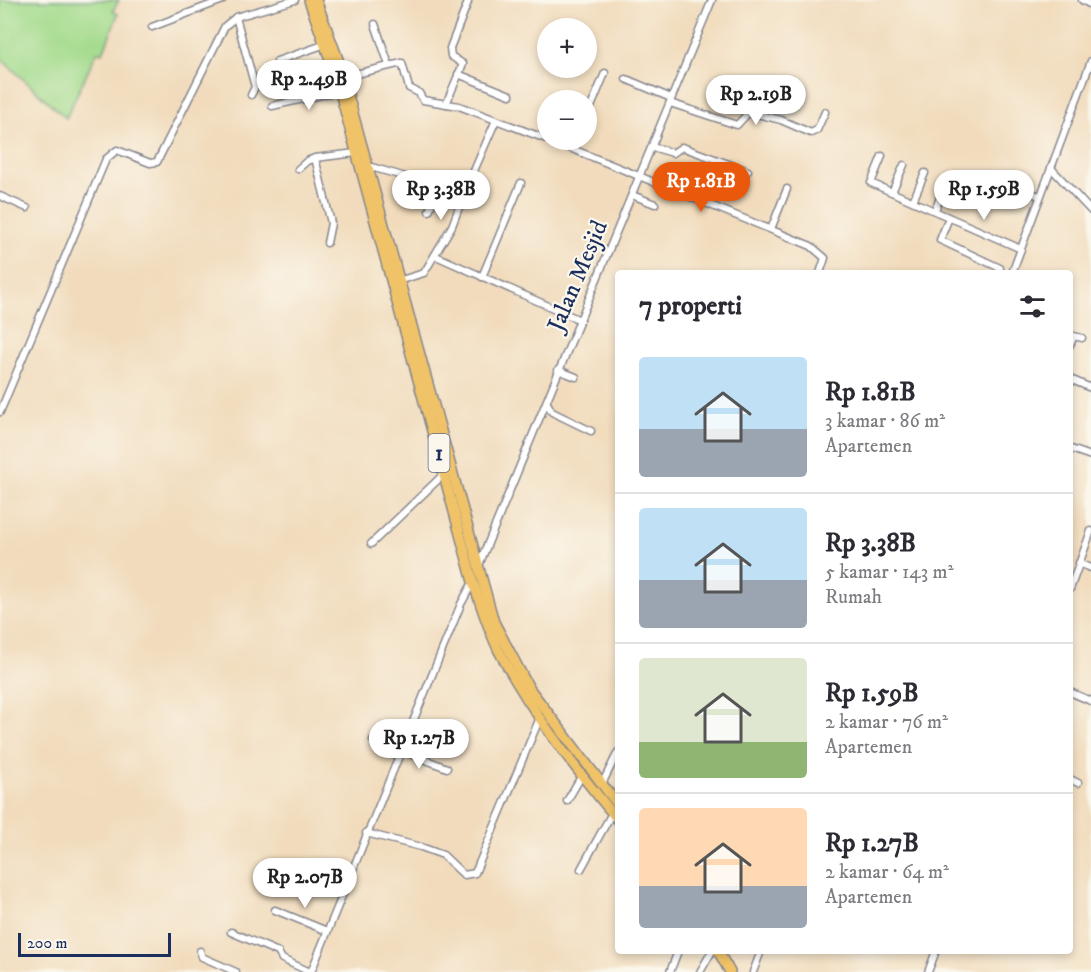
<!DOCTYPE html>
<html lang="id">
<meta charset="utf-8">
<style>
:root{--surface:#fff;--page:#f7f7f7;--text:#2b2b33;--muted:#7c7c81;--line:#e1e1e2;--accent:#ea580c}
body{margin:0;font-family:"IM FELL DW Pica",serif;background:var(--page);color:var(--text);height:100vh;display:flex;flex-direction:column;font-size:22px;white-space:nowrap}
*{box-sizing:border-box;margin:0}
p{font-size:20px;color:var(--muted)}
.icon{flex:none;width:33px;height:33px;fill:none;stroke:currentColor;stroke-width:2;stroke-linecap:round;stroke-linejoin:round}
.map{position:relative;flex:1;overflow:hidden}
.side{position:absolute;left:615px;top:270px;width:458px;height:684px;display:flex;flex-direction:column;background:var(--surface);border-radius:6px;box-shadow:0 3px 9px #0003}
.side>*{flex:none}
.tools{position:absolute;left:537px;top:18px;display:grid;gap:12px}
.tools a{display:grid;place-items:center;width:60px;height:60px;border-radius:50%;background:var(--surface);box-shadow:0 3px 9px #0003;font-size:30px}
.scale{position:absolute;left:18px;bottom:15px;width:153px;box-sizing:border-box;padding-left:6px;border:3px solid #1b2f5e;border-top:0;font-size:16px;line-height:21px;white-space:nowrap;color:#1b2f5e;-webkit-text-stroke:4px #fbf7ec;paint-order:stroke}
.price{position:absolute;translate:-50% -51px;padding:0 14px;border-radius:21px;background:#fff;color:#222;font-size:20px;line-height:39px;filter:drop-shadow(0 2px 3px #0008)}
.price::after{content:'';position:absolute;left:50%;top:36px;width:18px;height:14px;margin-left:-9px;background:inherit;clip-path:polygon(0 0,100% 0,50% 100%)}
.price.on{background:var(--accent);color:#fff}
ul{padding:0;list-style:none}
li{display:flex;align-items:center;gap:18px;height:150px;padding:0 24px}
li+li{border-top:2px solid var(--line)}
li span{display:grid;place-items:center;flex:none;width:168px;height:120px;border-radius:6px;color:#555}
li>.icon{margin-inline-start:auto}
span .icon{width:72px;height:72px;fill:#fffc;stroke-width:1}
li b{font-size:26px}
h2{display:flex;justify-content:space-between;align-items:center;height:72px;padding:0 24px;font-size:26px}
.map>svg:first-child{display:block}
</style>
<div class="map">
<svg width="1091" height="972" viewBox="0 0 1091 972">
<rect width="100%" height="100%" fill="#fbf7ec"/>
<filter id="ink" filterUnits="userSpaceOnUse"><feTurbulence type="fractalNoise" baseFrequency=".0167" numOctaves="2"/><feDisplacementMap in="SourceGraphic" scale="12" xChannelSelector="R" yChannelSelector="G"/><feConvolveMatrix kernelMatrix="1 2 1 2 8 2 1 2 1" color-interpolation-filters="sRGB"/></filter>
<filter id="wash" filterUnits="userSpaceOnUse"><feTurbulence type="fractalNoise" baseFrequency=".008" numOctaves="4" result="noise"/><feDisplacementMap in="SourceGraphic" scale="24" xChannelSelector="R" yChannelSelector="G"/><feGaussianBlur stdDeviation="1.35" result="paint"/><feColorMatrix in="noise" values="0 0 0 0 0 0 0 0 0 0 0 0 0 0 0 0 0 1.4 0 .05"/><feComposite in="paint" operator="in"/></filter>
<g filter="url(#wash)">
<rect width="100%" height="100%" fill="#f1dbbc"/>
<!-- green -->
<polygon fill="#a4db8d" stroke="#608576" stroke-width="1.5" points="0,0 119,0 113,11 118,14 103,53 97,52 66,118 0,58"/>
</g>
<g filter="url(#ink)">
<g fill="none" stroke-linecap="round" stroke-linejoin="round">
<defs>
<g id="minor">
<polyline points="1082,0 1091,5"/>
<polyline points="236,17 255,87 251,95"/>
<polyline points="375,24 389,65"/>
<polyline points="152,27 223,0"/>
<polyline points="277,61 326,44"/>
<polyline points="458,74 510,95"/>
<polyline points="343,77 402,63 409,88 419,93 423,100 459,106 570,148 811,246 825,258 820,273"/>
<polyline points="626,79 671,98"/>
<polyline points="670,103 737,125 749,112 781,120 811,133 817,130 825,112"/>
<polyline points="446,104 463,64 451,56 450,48 468,2"/>
<polyline points="272,106 339,91"/>
<polyline points="586,119 605,73"/>
<polyline points="652,147 673,153 682,147 748,171"/>
<polyline points="882,156 871,183 1021,249"/>
<polyline points="368,166 464,194 496,120"/>
<polyline points="1051,168 1091,211"/>
<polyline points="298,169 307,161 315,158"/>
<polyline points="1004,184 1040,196"/>
<polyline points="676,190 684,170"/>
<polyline points="892,192 904,165"/>
<polyline points="632,195 655,204"/>
<polyline points="0,196 27,208"/>
<polyline points="913,201 925,173"/>
<polyline points="935,210 947,181"/>
<polyline points="429,211 439,186"/>
<polyline points="948,220 940,240 1000,268"/>
<polyline points="771,229 787,189"/>
<polyline points="327,243 331,223 315,158 356,153"/>
<polyline points="436,256 580,320"/>
<polyline points="1012,273 1091,61"/>
<polyline points="482,277 521,183"/>
<polyline points="401,280 424,273 452,226 464,194"/>
<polyline points="1070,345 1074,336 1082,338"/>
<polyline points="558,370 576,377"/>
<polyline points="1070,379 1091,388"/>
<polyline points="547,403 552,412 591,431"/>
<polyline points="0,412 106,159 117,150 150,163 157,162 225,26 236,17 295,0"/>
<polyline points="1071,449 1091,456"/>
<polyline points="371,544 444,474"/>
<polyline points="1079,563 1091,568"/>
<polyline points="479,565 712,0"/>
<polyline points="1070,589 1091,531"/>
<polyline points="1070,692 1091,701"/>
<polyline points="373,740 399,753"/>
<polyline points="400,750 447,768"/>
<polyline points="1070,779 1078,783"/>
<polyline points="602,784 618,752"/>
<polyline points="567,801 582,775"/>
<polyline points="366,833 421,847 443,855 464,875 475,873 539,720"/>
<polyline points="581,869 612,813"/>
<polyline points="275,910 327,931"/>
<polyline points="231,932 278,952 282,959 310,972"/>
<polyline points="200,951 202,957 236,972"/>
<polyline points="311,972 461,604 473,582"/>
<polyline points="670,972 678,951"/>
<polyline points="700,972 712,951"/>
<polyline points="753,972 761,951"/>
<polyline points="928,972 936,951"/>
</g>
<g id="highway">
<path d="M309,0L335,74L473,582C481,605 488,629 499,651C531,712 574,767 618,820"/>
<polyline points="316,0 338,59 494,622 529,688 618,805"/>
<polyline points="718,951 730,972"/>
</g>
</defs>
<!-- minor casing -->
<use href="#minor" stroke="#86858d" stroke-width="9"/>
<!-- highway casing -->
<use href="#highway" stroke="#86858d" stroke-width="12"/>
<!-- minor -->
<use href="#minor" stroke="#fff" stroke-width="6"/>
<!-- highway -->
<use href="#highway" stroke="#f0c369" stroke-width="9"/>
</g>
</g>
<g text-anchor="middle" dominant-baseline="central" stroke-width="4.5" stroke-linejoin="round" paint-order="stroke">
<!-- shield labels -->
<rect fill="#fbf7ec" stroke="#5e6b89" stroke-width="1.5" x="428.5" y="434" width="21" height="38" rx="4.5"/>
<g font-size="22" font-weight="bold" fill="#1b2f5e">
<text x="439" y="453">1</text>
</g>
<!-- street labels -->
<g font-size="24" fill="#1b2f5e" stroke="#fbf7ec">
<text transform="translate(578 276) rotate(-67)">Jalan Mesjid</text>
</g>
</g>
</svg>
<div class="tools">
<a>+</a>
<a>−</a>
</div>
<div class="scale">200 m</div>
<b class="price" style="left:309px;top:111px">Rp 2.49B</b>
<b class="price" style="left:756px;top:126px">Rp 2.19B</b>
<b class="price on" style="left:701px;top:213px">Rp 1.81B</b>
<b class="price" style="left:441px;top:221px">Rp 3.38B</b>
<b class="price" style="left:984px;top:221px">Rp 1.59B</b>
<b class="price" style="left:419px;top:770px">Rp 1.27B</b>
<b class="price" style="left:305px;top:909px">Rp 2.07B</b>
<section class="side">
<h2>7 properti<svg class="icon" aria-label="filters" viewBox="0 0 24 24"><path d="M4 7h16M4 17h16"/><circle cx="9" cy="7" r="2"/><circle cx="15" cy="17" r="2"/></svg></h2>
<ul>
<li><span style="background:linear-gradient(#bfe0f5 60%,#9aa5b1 0)"><svg class="icon" aria-label="home" viewBox="0 0 24 24"><path d="M3 11l9-7 9 7M6 9v11h12V9"/></svg></span><div><b>Rp 1.81B</b><p>3 kamar · 86 m²</p><p>Apartemen</p></div></li>
<li><span style="background:linear-gradient(#bfe0f5 60%,#9aa5b1 0)"><svg class="icon" aria-label="home" viewBox="0 0 24 24"><path d="M3 11l9-7 9 7M6 9v11h12V9"/></svg></span><div><b>Rp 3.38B</b><p>5 kamar · 143 m²</p><p>Rumah</p></div></li>
<li><span style="background:linear-gradient(#dfe7d0 70%,#8fb573 0)"><svg class="icon" aria-label="home" viewBox="0 0 24 24"><path d="M3 11l9-7 9 7M6 9v11h12V9"/></svg></span><div><b>Rp 1.59B</b><p>2 kamar · 76 m²</p><p>Apartemen</p></div></li>
<li><span style="background:linear-gradient(#ffd9b3 65%,#9aa5b1 0)"><svg class="icon" aria-label="home" viewBox="0 0 24 24"><path d="M3 11l9-7 9 7M6 9v11h12V9"/></svg></span><div><b>Rp 1.27B</b><p>2 kamar · 64 m²</p><p>Apartemen</p></div></li>
</ul>
</section>
</div>
